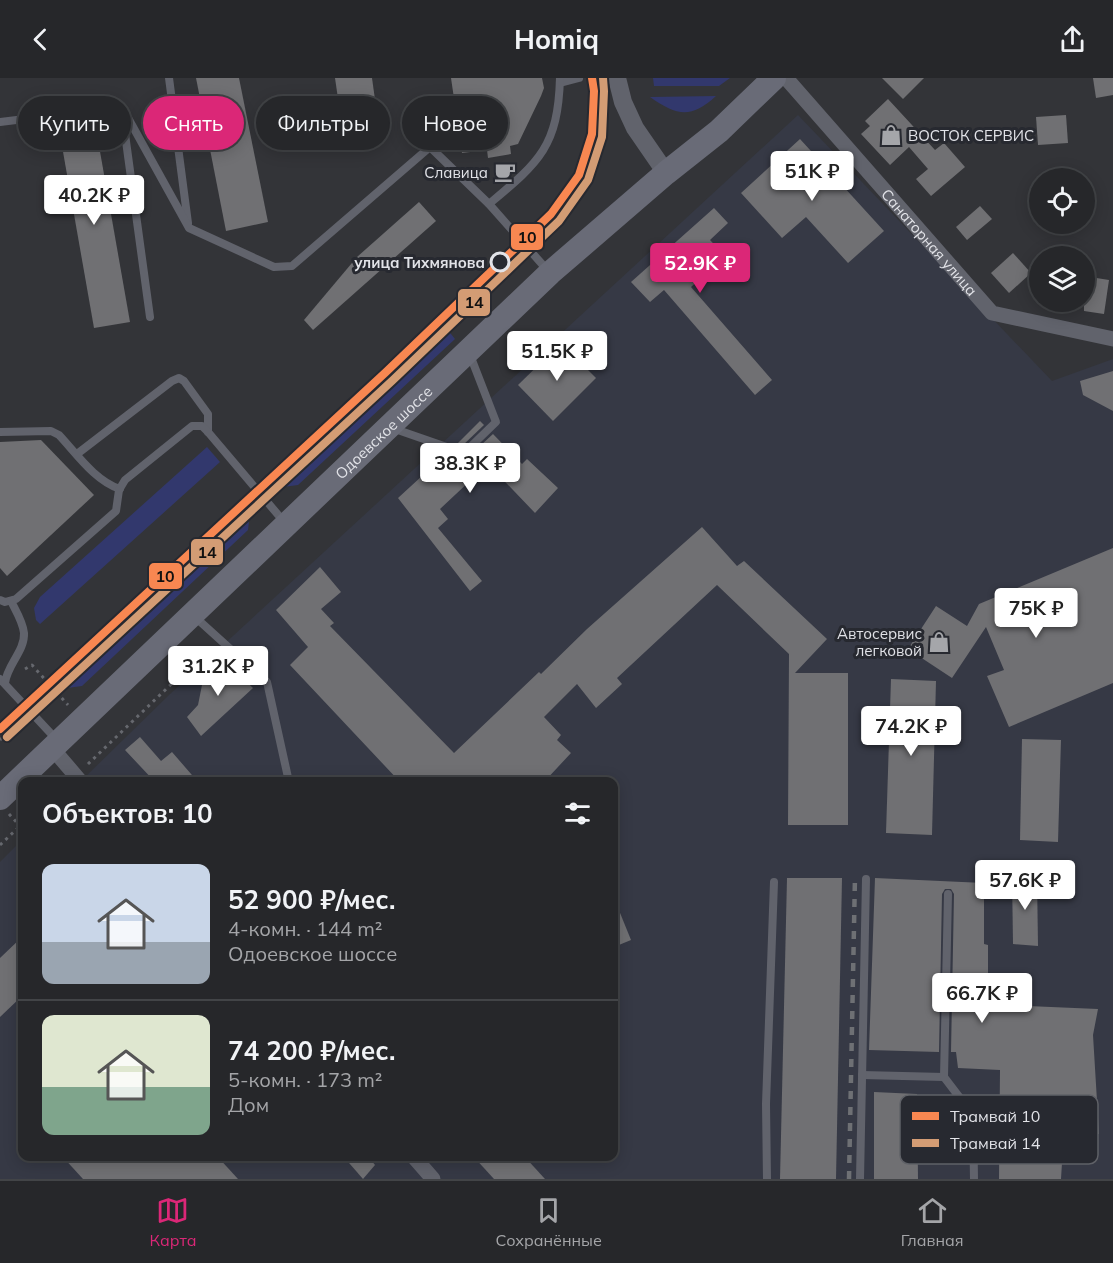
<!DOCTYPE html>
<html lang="ru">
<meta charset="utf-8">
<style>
:root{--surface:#26272a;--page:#323336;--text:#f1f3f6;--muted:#a4a5a8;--line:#424447;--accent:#db2777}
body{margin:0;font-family:Mulish,sans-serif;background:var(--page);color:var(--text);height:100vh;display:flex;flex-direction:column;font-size:22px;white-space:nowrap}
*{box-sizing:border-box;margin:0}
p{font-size:20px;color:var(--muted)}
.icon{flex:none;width:33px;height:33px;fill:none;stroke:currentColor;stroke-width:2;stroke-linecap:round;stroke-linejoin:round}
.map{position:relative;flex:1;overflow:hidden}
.drawer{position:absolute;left:18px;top:699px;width:600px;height:384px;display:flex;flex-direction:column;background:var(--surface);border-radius:12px;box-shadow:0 3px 15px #0003,0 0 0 2px var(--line)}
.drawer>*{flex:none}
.hud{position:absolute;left:18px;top:18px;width:600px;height:54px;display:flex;gap:12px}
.tools{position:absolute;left:1029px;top:90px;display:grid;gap:12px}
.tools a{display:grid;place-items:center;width:66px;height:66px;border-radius:50%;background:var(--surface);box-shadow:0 3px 15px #0003,0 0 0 2px var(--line);font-size:30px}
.price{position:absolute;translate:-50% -51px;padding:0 14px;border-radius:6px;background:#fff;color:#222;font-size:20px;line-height:39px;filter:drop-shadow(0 2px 3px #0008)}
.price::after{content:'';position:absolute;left:50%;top:36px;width:18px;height:14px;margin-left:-9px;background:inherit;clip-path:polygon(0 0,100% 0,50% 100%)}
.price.selected{background:var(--accent);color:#fff}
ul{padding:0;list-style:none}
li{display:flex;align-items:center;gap:18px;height:150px;padding:0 24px}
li+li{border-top:2px solid var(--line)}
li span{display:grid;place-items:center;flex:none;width:168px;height:120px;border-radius:12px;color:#555}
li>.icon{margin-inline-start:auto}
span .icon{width:72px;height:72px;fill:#fffc;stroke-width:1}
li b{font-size:26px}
h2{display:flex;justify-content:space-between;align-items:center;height:72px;padding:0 24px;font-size:26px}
.pill{padding:0 21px;border-radius:27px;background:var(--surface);box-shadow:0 3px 15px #0003,0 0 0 2px var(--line);font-size:21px;line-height:54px}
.pill.selected{background:var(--accent);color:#fff}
header{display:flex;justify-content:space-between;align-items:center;height:78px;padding:0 24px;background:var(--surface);font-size:27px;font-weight:700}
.tab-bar{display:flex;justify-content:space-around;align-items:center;height:84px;border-top:2px solid var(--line);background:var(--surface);font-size:16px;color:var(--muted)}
.tab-bar a{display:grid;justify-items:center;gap:3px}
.tab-bar .selected{color:var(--accent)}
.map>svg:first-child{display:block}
</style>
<header><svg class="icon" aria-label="back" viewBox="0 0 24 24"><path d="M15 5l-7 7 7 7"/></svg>Homiq<svg class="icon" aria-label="share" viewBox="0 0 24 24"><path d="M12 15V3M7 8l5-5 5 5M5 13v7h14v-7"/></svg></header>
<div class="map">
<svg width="1113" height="1101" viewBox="0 0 1113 1101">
<rect width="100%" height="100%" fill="#333438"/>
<!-- built -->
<polygon fill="#363945" points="798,37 1052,303 1113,281 1113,1101 0,1101 0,784 22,762 22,1078 614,1078 614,704 81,703 169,617"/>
<!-- green -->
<g fill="#32386d">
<polygon points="653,0 730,0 719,8 654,8"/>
<path d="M716,18C691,41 677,38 650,19Z"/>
<polygon points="447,251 455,261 298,407 276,410"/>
<polygon points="207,369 220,384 40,546 36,542 34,530 40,519"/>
<polygon points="250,435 248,452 82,608 60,611"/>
</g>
<!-- building -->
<g fill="#707073">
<polygon points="196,0 239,0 268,144 226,153"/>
<polygon points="335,0 372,0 377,36 341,41"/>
<polygon points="451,0 542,0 544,10 541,18 518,66 510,68 511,76 488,80 487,72 462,75"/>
<polygon points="882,0 924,0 903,21"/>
<polygon points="1093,0 1113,0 1113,17 1096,20"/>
<polygon points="888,21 935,72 944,65 965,89 931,118 916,101 928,91 909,69 890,87 861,56 870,48 865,43"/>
<polygon points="1066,37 1068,65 1038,67 1036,39"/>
<polygon points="95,45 130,244 94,250 59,51"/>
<polygon points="800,61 884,153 848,185 806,139 782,160 741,115"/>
<polygon points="419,124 436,143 313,252 304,242 357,179"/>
<polygon points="980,128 992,141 967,162 956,149"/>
<polygon points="714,130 728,145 710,162 725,178 691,209 772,302 755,317 664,212 650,224 631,204"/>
<polygon points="1013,175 1031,195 1009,215 991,195"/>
<polygon points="1084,198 1109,202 1104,236 1084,233"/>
<polygon points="561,265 596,300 553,343 518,307"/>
<polygon points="1113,293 1113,333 1083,317 1080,303"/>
<polygon points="480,343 484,347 462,368 457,366"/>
<polygon points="493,356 522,386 527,381 558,410 535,435 488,386 440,431 448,441 438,450 482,503 470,513 398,420 447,375 466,381"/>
<polygon points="41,362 94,417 7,498 0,490 0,364"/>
<polygon points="702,449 737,488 744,483 827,561 795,595 848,595 848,747 788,747 789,576 717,507 617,600 622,606 596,630 577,606 544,639 561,657 557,662 571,675 544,704 400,704 290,587 308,569 276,532 320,489 341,514 321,531 334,545 330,548 454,675 539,594 541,596 587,551"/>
<polygon points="1113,470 1113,605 1009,649 987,598 1004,592 986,549 952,600 908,571 936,528 967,548 979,526"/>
<polygon points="225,583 253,610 201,658 187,639 198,627 203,602"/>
<polygon points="891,601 936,603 932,757 886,755"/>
<polygon points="140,659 161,683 172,674 198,704 155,704 125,672"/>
<polygon points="1022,661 1061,662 1058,764 1020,762"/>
<polygon points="1012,799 1037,799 1038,868 1013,866"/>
<polygon points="787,800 842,800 836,1101 780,1101"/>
<polygon points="875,800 984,805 984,866 988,867 988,901 996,901 996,917 1006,917 1007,927 1098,931 1093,957 1099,1056 1076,1058 1075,1085 1062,1085 1061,1101 999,1101 1000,992 958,990 956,974 951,974 954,816 951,811 945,811 942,816 939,974 869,972"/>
<polygon points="614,820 631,862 614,869"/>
<polygon points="22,859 22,918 0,939 0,880"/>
<polygon points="874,1014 917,1016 918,1101 874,1101"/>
<polygon points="62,1078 217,1078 238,1101 83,1101"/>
<polygon points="343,1078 368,1078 375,1087 363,1101"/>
<polygon points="473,1078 524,1078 545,1101 494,1101"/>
</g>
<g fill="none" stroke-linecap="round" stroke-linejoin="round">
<!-- path -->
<g stroke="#66686e" stroke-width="3" stroke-dasharray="3 4.5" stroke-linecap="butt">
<polyline points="25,591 32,587 68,627"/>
<polyline points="39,626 54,613"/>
<polyline points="0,662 21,643"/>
<polyline points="88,686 211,568"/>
<polyline points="9,736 20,748 22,746"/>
<polyline points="0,767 20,748"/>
</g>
<!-- service -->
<g stroke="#61636c" stroke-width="8">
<polyline points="169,0 188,145"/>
<polyline points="560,5 579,0"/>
<polyline points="122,34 150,239"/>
<polyline points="0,44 122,29 189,150 274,189 292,188 430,69 489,126 549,194"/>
<path d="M489,126C539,84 558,69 560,0"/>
<polyline points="392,350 464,375 496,344 470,277"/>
<path d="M0,354L51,353L59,357C76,375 95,403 120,411"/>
<polyline points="77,376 172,303 179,300 184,303 208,336 208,354"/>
<polyline points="0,522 5,524 16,521 116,433 119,412 125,402 192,348 202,348 208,354 285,445"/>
<polyline points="195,539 267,604 289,704"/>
<polyline points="0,601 56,661"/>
<path d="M5,605C7,587 25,573 24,555C23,544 16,533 11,523"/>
<polyline points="862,997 944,999 973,1037 974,1101"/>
<polyline points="944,999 948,816"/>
<polyline points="767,1101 766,1026 774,804"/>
<polyline points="860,1101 866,801"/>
</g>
<!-- minor -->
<g stroke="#61636c" stroke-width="15">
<path id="s1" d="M786,0L992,235L1113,261"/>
<polyline points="52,670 81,704"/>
<polyline points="413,1078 433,1101"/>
</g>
<!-- tertiary -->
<polyline stroke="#61636c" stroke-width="18" points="617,0 623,24 635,50 666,95"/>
<!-- primary -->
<path stroke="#696b77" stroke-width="24" id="s2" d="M0,720L550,195L666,95L719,53L774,0"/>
<!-- rail -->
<polyline stroke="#6e7074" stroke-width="4.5" stroke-dasharray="8 8" stroke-linecap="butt" points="849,1101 855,798"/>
<defs>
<polyline id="tram-1" points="0,651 386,294 551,136 579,97 592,56 594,13 592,0"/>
<polyline id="tram-2" points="7,659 393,302 559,143 588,102 602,59 604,13 603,0"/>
</defs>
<!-- tram-1 casing -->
<use href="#tram-1" stroke="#272930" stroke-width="12"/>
<!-- tram-2 casing -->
<use href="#tram-2" stroke="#272930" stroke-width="12"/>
<!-- tram-1 -->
<use href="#tram-1" stroke="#f88751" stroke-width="8"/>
<!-- tram-2 -->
<use href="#tram-2" stroke="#d39c74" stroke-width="8"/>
</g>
<!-- icons -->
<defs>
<symbol id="shop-bare" viewBox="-9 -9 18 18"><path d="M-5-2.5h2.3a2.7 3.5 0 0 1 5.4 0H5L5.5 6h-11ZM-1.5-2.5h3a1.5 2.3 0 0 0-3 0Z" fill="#a5a6aa" stroke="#272930" stroke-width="2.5" paint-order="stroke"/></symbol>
<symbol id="cafe-bare" viewBox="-9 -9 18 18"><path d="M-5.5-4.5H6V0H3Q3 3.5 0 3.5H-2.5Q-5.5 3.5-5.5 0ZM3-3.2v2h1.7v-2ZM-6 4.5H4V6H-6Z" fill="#a5a6aa" stroke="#272930" stroke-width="2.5" paint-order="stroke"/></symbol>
</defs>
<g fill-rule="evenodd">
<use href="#shop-bare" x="876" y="42" width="30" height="30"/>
<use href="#cafe-bare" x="490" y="79" width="30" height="30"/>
<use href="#shop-bare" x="924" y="549" width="30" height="30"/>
</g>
<!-- markers -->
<circle fill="#272930" stroke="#e2e3e8" stroke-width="3" cx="500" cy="184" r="9"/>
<g text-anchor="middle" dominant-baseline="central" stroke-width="6" stroke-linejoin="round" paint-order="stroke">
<!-- poi labels -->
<g font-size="15" fill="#e2e3e8" stroke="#272930" text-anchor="end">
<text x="908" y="57" text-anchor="start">ВОСТОК СЕРВИС</text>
<text x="488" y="94">Славица</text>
<text x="922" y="555">Автосервис<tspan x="922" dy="17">легковой</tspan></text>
</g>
<!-- street labels -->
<g font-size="15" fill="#e2e3e8" stroke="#272930">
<text stroke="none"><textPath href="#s1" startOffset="218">Санаторная улица</textPath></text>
<text stroke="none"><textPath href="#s2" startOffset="530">Одоевское шоссе</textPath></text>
</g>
<!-- stop labels -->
<g font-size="15" font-weight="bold" fill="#e2e3e8" stroke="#272930" text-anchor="end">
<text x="485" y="184">улица Тихмянова</text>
</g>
</g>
<!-- legend -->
<rect x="900" y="1017" width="198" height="69" rx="9" fill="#272930" stroke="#5f6167" stroke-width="1.5"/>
<rect x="912" y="1034" width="27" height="8" fill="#f88751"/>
<rect x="912" y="1061" width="27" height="8" fill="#d39c74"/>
<g font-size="16" fill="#e2e3e8">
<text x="950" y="1044">Трамвай 10</text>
<text x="950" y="1071">Трамвай 14</text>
</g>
<g stroke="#272930" stroke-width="2">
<rect x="510" y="145" width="34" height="28" rx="6" fill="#f88751"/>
<rect x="457" y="210" width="34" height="29" rx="6" fill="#d39c74"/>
<rect x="190" y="460" width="34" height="28" rx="6" fill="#d39c74"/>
<rect x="148" y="484" width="35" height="28" rx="6" fill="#f88751"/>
</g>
<g font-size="16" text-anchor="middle" font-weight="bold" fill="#111">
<text x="527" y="165">10</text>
<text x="474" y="230">14</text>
<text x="207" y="480">14</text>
<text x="165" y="504">10</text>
</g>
</svg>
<div class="tools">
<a><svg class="icon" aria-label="locate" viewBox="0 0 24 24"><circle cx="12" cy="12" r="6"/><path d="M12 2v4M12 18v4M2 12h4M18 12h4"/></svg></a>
<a><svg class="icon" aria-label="layers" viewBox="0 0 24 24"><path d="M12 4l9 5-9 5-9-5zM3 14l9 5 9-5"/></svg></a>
</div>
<b class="price" style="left:812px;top:124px">51K ₽</b>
<b class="price" style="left:94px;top:148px">40.2K ₽</b>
<b class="price selected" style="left:700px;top:216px">52.9K ₽</b>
<b class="price" style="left:557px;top:304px">51.5K ₽</b>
<b class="price" style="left:470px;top:416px">38.3K ₽</b>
<b class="price" style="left:1036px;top:561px">75K ₽</b>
<b class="price" style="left:218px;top:619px">31.2K ₽</b>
<b class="price" style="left:911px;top:679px">74.2K ₽</b>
<b class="price" style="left:1025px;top:833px">57.6K ₽</b>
<b class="price" style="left:982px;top:946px">66.7K ₽</b>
<div class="hud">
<a class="pill">Купить</a>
<a class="pill selected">Снять</a>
<a class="pill">Фильтры</a>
<a class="pill">Новое</a>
</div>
<section class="drawer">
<h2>Объектов: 10<svg class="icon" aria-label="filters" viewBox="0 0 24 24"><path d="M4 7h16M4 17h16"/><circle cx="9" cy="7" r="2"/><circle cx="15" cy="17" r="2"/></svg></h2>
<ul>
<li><span style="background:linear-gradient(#c9d6e8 65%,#9aa5b1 0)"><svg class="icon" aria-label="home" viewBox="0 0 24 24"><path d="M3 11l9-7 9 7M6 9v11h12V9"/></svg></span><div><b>52 900 ₽/мес.</b><p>4-комн. · 144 m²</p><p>Одоевское шоссе</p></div></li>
<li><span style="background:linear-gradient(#dfe7d0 60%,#7fa58c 0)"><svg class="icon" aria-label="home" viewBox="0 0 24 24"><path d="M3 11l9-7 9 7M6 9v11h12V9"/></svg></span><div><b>74 200 ₽/мес.</b><p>5-комн. · 173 m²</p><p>Дом</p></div></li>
</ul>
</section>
</div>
<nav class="tab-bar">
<a class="selected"><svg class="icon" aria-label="map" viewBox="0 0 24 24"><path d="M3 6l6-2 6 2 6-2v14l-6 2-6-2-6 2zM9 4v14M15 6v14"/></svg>Карта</a>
<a><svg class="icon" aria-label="saved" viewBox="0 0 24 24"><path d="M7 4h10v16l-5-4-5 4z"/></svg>Сохранённые</a>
<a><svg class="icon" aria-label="home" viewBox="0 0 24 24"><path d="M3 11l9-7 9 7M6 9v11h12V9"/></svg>Главная</a>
</nav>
